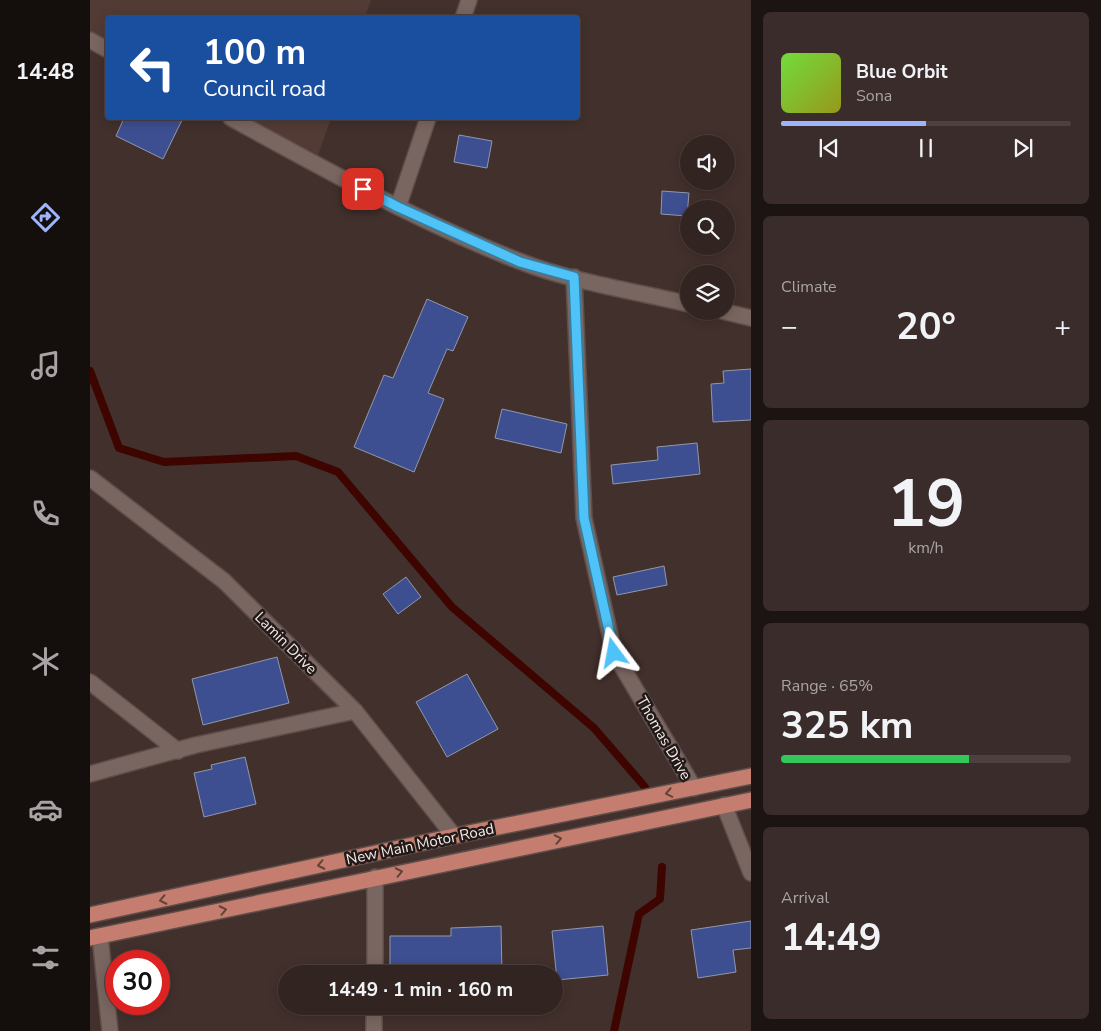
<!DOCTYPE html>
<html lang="en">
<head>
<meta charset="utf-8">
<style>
  :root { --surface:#322421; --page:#3a2c2a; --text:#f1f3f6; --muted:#a8a4a5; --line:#4d413f; --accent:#9eb4fd }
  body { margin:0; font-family:"Nunito Sans",sans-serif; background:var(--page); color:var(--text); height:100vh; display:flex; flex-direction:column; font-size:19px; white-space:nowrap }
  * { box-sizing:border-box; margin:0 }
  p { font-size:16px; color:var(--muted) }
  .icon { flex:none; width:28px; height:28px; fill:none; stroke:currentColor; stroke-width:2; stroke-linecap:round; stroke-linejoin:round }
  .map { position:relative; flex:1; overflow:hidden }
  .panel { display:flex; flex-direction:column; gap:12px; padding:12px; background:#1c1412; width:350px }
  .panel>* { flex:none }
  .guide { position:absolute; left:15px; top:15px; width:475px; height:105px; border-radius:5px; box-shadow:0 2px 12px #0003,0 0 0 1px var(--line); background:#1a4fa0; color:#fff; overflow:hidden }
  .controls { position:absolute; left:590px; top:135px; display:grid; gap:10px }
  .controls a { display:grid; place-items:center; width:55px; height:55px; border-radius:50%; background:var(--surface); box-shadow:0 2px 12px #0003,0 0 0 1px var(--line); font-size:25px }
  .speed { position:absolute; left:15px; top:950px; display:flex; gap:10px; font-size:25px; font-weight:700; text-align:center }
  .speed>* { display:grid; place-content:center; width:65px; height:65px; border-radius:50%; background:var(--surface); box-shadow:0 2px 12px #0003,0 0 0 1px var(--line); line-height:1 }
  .speed .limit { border:8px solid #d22; background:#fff; color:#111 }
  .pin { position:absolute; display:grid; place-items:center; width:42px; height:42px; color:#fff; margin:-21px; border-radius:10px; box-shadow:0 2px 8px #0006 }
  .me { position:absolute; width:55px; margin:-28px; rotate:347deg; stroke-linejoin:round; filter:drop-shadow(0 0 4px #0008) }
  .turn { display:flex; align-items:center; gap:18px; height:105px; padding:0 15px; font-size:22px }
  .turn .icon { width:65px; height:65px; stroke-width:2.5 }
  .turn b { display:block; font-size:35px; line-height:42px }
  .big { font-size:38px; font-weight:700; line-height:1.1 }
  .panel .tile { flex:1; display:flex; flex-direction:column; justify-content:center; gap:8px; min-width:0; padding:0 18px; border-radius:8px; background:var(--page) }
  .panel .dial { align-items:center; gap:0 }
  .dial b { font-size:65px; line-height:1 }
  .song { display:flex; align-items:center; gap:15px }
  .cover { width:60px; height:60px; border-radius:8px; background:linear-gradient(135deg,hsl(100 70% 55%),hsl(60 70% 35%)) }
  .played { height:5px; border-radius:2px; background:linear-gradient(90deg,var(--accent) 50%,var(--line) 50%) }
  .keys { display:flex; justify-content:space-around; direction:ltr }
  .heat { display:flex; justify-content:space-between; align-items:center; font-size:28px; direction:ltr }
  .charge { height:8px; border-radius:4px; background:linear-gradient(90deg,#34c759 65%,var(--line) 0) }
  .trip { position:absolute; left:188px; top:965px; width:285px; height:50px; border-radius:25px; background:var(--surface); box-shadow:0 2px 12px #0003,0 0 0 1px var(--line); font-weight:700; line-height:50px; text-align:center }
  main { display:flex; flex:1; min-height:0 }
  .menu { display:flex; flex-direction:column; width:90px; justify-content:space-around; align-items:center; background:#140e0d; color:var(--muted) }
  .menu .icon { width:35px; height:35px }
  .menu .active { color:var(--accent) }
  .menu b { font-size:22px; color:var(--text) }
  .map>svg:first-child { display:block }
  .built { fill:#533b35 }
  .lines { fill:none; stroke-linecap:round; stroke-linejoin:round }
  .stream { stroke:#3e0500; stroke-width:8 }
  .building { fill:#3e4f91; stroke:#9298aa }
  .minor-casing { stroke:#5d4e4b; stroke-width:18 }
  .trunk-casing { stroke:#5d4e4b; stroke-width:18 }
  .minor { stroke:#7a6661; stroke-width:15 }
  .trunk { stroke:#c47d6e; stroke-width:15 }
  .oneway { stroke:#63423a }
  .route-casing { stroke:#337fa1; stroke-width:12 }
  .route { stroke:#4fc3f7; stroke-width:9 }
  .labels { text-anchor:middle; stroke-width:5; stroke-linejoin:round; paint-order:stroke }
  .street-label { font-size:15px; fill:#f5e9e6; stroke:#221a18 }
</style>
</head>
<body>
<main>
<nav class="menu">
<b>14:48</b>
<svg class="icon active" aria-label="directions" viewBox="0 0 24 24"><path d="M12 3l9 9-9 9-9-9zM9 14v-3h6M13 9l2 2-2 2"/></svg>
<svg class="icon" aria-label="music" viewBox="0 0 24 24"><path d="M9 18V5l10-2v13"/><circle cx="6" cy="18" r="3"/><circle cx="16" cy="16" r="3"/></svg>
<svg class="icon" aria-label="phone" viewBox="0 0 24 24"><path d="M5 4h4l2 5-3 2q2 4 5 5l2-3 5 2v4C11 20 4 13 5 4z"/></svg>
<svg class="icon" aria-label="climate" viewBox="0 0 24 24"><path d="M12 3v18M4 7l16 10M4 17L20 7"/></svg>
<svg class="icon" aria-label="car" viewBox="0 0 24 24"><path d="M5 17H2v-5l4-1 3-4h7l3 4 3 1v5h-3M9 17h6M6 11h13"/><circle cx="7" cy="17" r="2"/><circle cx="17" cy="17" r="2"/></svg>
<svg class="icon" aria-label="filters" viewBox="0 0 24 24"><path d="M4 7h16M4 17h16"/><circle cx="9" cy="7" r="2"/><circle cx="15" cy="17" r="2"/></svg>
</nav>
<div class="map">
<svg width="661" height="1031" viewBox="0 0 661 1031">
  <rect width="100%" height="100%" fill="#42302c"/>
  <g class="built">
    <path d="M0 0H281L275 17 18 18 17 40 0 31Z"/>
    <path d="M157 118H241L228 155Z"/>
  </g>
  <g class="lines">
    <g class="stream">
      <path d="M0 371 29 448 74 462 206 456 248 472 362 607 504 728 555 787"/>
      <path d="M524 1031 549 914 570 899 572 867"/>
    </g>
  </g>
  <g class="building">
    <path d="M34 118H93L73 159 26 136Z"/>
    <path d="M369 135 402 141 397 168 364 162Z"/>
    <path d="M572 191 599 193 597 216 571 214Z"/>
    <path d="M337 299 378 317 363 351 357 349 338 393 354 399 324 472 264 447 294 375 303 378Z"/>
    <path d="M661 369V420L623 422 621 384 634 383 633 371Z"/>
    <path d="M412 409 477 424 471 453 405 438Z"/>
    <path d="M607 443 610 474 523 484 521 465 568 460 567 447Z"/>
    <path d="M574 566 577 585 527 595 523 577Z"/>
    <path d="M316 577 331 597 308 614 293 594Z"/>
    <path d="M187 657 199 703 113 725 102 679Z"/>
    <path d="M377 674 408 729 357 757 326 702Z"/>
    <path d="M155 757 166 804 114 817 104 773 122 769 121 765Z"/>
    <path d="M661 921V948L643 950 646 972 608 978 601 930Z"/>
    <path d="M411 926 412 974H300V936H361V928Z"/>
    <path d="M513 926 518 975 467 980 462 931Z"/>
  </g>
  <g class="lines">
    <defs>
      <g id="minor">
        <path d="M373 18 379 0"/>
        <path d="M0 40 18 50"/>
        <path d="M141 118C234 169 329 222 429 261 483 282 543 291 599 304"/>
        <path d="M308 207 338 118"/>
        <path d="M484 277 494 518 524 653 604 788"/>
        <path d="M632 311 661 318"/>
        <path d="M0 478 134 581 265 711 364 836"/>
        <path d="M0 682 88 751"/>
        <path d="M0 774 106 745 265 711"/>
        <path d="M634 805 661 873"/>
        <path d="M10 936 20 1031"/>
        <path d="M285 974V877"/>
        <path d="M284 1031V1006"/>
      </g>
      <g id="trunk">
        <path d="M0 915 364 836 661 776"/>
        <path d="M0 938 661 800"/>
      </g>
    </defs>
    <use href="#minor" class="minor-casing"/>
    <use href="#trunk" class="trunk-casing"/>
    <use href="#minor" class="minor"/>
    <use href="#trunk" class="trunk"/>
  </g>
  <defs><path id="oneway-chevron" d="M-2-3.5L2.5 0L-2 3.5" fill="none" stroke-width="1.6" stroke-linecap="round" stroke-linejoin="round" transform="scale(1.25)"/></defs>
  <g class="oneway">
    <use href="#oneway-chevron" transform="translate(579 793) rotate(169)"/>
    <use href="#oneway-chevron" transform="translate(468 839) rotate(-12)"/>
    <use href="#oneway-chevron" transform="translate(231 865) rotate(168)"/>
    <use href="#oneway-chevron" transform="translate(309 872) rotate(-12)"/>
    <use href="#oneway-chevron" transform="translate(73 900) rotate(168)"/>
    <use href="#oneway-chevron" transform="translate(133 910) rotate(-12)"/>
  </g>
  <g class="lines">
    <defs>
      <path id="route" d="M273 189 308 207 430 262 484 277 494 518 524 653"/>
    </defs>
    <use href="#route" class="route-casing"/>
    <use href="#route" class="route"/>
  </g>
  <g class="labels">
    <g class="street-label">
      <text transform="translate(196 643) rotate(45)" y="5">Lamin Drive</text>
      <text transform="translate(574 738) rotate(60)" y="5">Thomas Drive</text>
      <text transform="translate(330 844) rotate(-12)" y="5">New Main Motor Road</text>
    </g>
  </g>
</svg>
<div class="controls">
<a><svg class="icon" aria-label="sound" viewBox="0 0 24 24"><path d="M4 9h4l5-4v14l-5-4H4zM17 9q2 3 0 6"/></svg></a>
<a><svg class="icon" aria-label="search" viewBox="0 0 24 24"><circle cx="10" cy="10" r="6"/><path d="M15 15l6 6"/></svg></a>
<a><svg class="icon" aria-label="layers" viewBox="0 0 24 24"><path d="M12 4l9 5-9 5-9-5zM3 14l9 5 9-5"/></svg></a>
</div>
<div class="speed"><div class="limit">30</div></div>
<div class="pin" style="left:273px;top:189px;background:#d93025"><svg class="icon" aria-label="arrive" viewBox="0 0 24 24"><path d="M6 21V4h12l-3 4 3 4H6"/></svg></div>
<svg class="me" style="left:524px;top:653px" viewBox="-20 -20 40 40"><path d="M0-17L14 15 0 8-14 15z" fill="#4fc3f7" stroke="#fff" stroke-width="4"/></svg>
<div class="trip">14:49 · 1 min · 160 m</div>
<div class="guide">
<div class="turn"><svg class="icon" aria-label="left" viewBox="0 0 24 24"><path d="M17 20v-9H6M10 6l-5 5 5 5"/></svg><div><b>100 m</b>Council road</div></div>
</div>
</div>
<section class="panel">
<div class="tile">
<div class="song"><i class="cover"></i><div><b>Blue Orbit</b><p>Sona</p></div></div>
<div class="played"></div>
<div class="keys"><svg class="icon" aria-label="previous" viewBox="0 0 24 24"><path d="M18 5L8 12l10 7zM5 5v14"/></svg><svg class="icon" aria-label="pause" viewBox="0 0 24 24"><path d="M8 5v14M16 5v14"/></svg><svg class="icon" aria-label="next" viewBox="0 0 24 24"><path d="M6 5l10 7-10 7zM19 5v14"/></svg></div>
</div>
<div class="tile"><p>Climate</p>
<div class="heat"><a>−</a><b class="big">20°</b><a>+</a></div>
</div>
<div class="tile dial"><b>19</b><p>km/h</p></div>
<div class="tile"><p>Range · 65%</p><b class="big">325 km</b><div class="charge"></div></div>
<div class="tile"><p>Arrival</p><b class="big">14:49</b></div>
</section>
</main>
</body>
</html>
